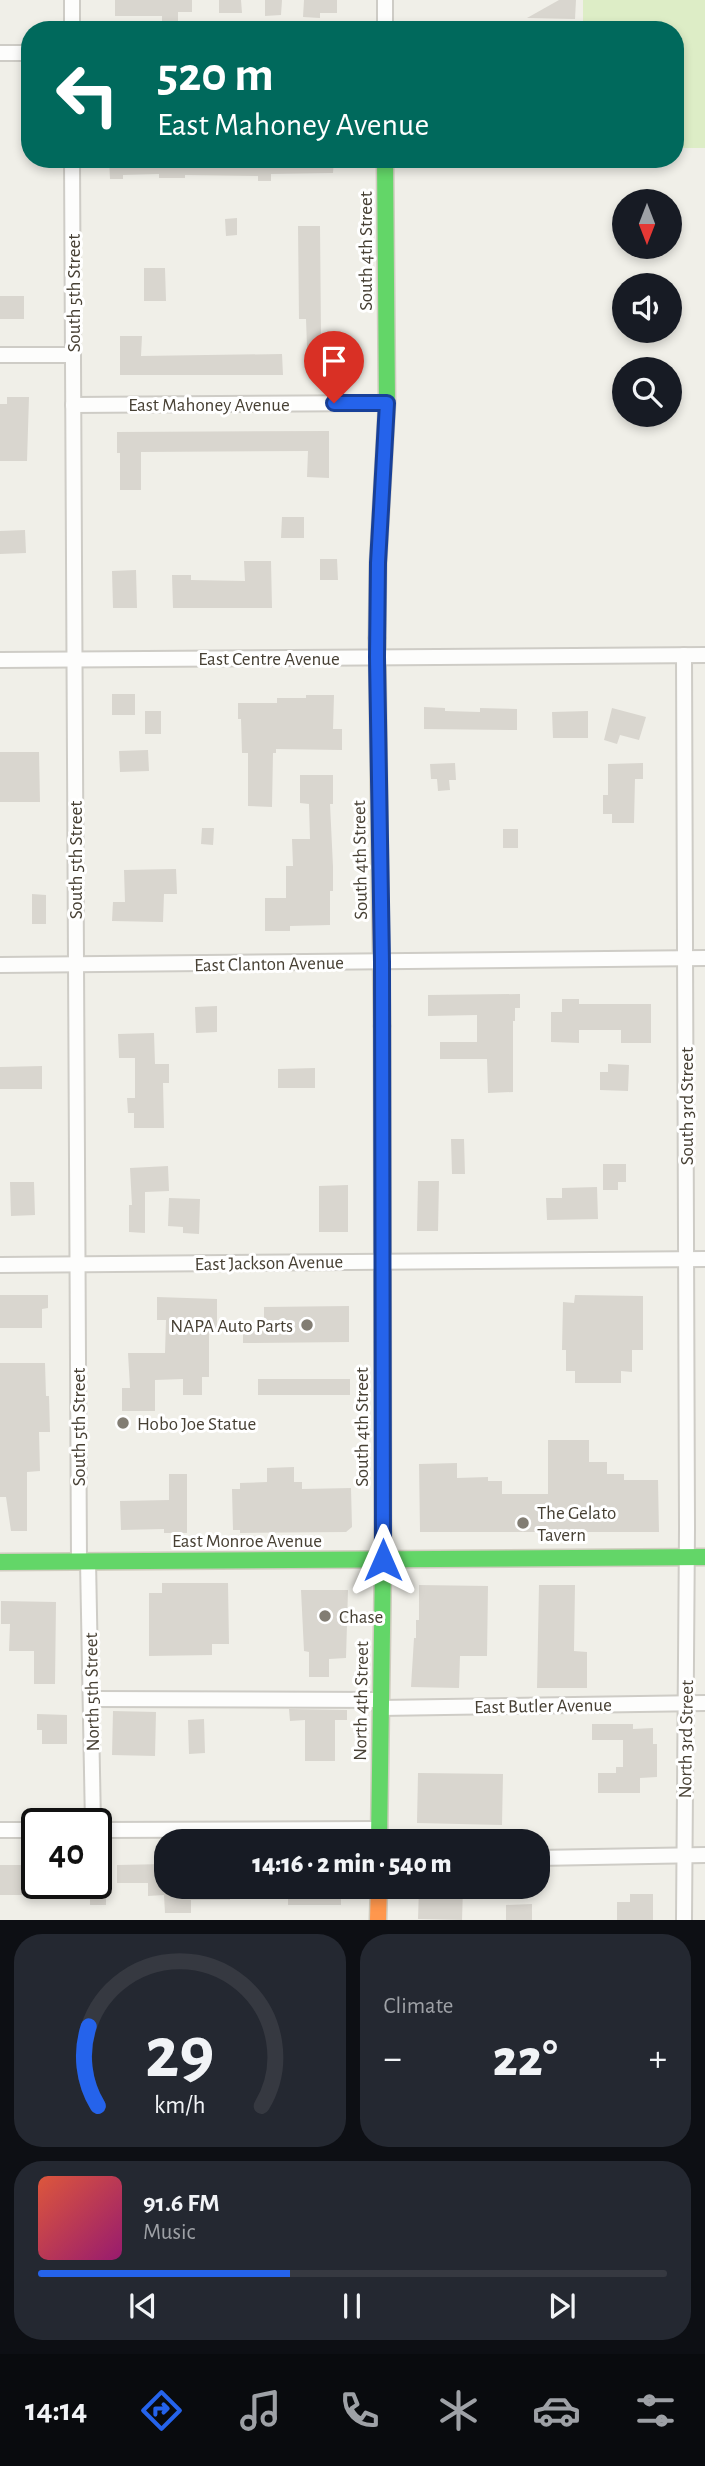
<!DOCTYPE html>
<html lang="en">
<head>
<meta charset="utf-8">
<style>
  :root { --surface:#171b24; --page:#242831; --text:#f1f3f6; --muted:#9ea1a6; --line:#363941; --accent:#2563eb }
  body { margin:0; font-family:"Alegreya Sans",sans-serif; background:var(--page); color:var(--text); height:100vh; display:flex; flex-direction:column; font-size:26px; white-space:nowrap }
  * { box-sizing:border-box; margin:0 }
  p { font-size:23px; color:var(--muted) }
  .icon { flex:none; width:38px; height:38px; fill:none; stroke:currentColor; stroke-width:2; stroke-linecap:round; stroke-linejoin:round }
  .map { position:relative; height:1920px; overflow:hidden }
  .sheet { display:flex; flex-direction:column; gap:14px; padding:14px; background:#0d0f14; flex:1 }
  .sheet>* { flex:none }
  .banner { position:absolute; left:21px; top:21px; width:663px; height:147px; border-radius:28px; box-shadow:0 4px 10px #0003; background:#00695c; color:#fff; overflow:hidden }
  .needle { width:46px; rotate:180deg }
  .buttons { position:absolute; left:612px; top:189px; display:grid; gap:14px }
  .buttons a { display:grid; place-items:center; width:70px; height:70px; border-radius:50%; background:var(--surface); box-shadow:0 4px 10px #0003; font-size:35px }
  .speed { position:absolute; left:21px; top:1808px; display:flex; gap:14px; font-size:35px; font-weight:700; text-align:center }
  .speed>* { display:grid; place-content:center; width:91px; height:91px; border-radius:50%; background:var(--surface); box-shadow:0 4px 10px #0003; line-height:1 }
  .speed .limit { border:4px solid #111; border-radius:10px; background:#fff; color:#111 }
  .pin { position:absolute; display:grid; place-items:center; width:60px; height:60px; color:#fff; margin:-72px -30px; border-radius:50% 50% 50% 0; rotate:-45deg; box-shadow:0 0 7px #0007 }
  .pin .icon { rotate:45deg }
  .me { position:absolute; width:77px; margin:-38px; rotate:0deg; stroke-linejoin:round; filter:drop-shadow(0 0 5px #0008) }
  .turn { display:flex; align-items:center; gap:24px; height:147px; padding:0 21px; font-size:32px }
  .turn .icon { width:91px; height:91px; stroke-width:2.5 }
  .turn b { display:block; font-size:49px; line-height:60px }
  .big { font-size:52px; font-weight:800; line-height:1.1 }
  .sheet .tile { flex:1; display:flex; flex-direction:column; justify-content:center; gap:10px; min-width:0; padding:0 24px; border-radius:28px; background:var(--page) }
  .sheet .dial { align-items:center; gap:0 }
  .dial svg { height:182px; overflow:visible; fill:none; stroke:var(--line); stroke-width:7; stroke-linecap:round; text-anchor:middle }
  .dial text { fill:var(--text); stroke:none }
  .song { display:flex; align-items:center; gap:21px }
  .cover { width:84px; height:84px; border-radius:10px; background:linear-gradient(135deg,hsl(10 70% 55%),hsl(320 70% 35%)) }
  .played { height:7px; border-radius:4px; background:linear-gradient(90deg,var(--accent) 40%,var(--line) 40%) }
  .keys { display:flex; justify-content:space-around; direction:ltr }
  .heat { display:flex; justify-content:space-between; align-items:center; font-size:38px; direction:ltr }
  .sheet .tiles { flex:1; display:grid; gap:14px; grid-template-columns:1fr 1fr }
  .tile:last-child { grid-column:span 2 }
  .trip { position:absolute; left:154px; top:1829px; width:396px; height:70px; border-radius:28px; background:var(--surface); box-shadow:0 4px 10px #0003; font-weight:800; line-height:70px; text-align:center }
  .menu { display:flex; height:112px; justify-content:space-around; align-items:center; background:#090b0e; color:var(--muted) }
  .menu .icon { width:49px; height:49px }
  .menu .on { color:var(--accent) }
  .menu b { font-size:32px; color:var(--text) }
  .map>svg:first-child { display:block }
  .green { fill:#ddedc6 }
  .building { fill:#d9d6cf }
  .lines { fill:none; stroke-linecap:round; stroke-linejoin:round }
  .street-casing { stroke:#ceccc6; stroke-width:18 }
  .fast-casing { stroke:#d0ccbf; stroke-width:19 }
  .slow-casing { stroke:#d0ccbf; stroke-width:19 }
  .street { stroke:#fdfdfc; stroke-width:14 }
  .fast { stroke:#63d668; stroke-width:16 }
  .slow { stroke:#ff974d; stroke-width:16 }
  .route-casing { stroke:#184099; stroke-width:18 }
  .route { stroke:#2563eb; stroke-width:12 }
  .poi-dot { fill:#827d73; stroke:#fff; stroke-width:2.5 }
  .labels { text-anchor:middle; stroke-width:6; stroke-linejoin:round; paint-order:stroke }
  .street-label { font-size:19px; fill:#474034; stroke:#fff }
  .poi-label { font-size:19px; fill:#474034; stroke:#fff; text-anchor:start }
</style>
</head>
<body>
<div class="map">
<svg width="705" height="1920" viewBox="0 0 705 1920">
  <rect width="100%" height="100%" fill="#f0efe8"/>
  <g class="green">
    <path d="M583 0H705V148H676V30H583Z"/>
    <path d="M399 159H585L399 162Z"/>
  </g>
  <g class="building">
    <path d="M115 0H192V12H178V26L162 27V16H115Z"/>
    <path d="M219 0H241L242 13H219Z"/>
    <path d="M265 0H282L281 15 265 16Z"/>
    <path d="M304 0H337V13H320V18L303 17Z"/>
    <path d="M559 0H576L575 19 527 18Z"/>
    <path d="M109 159H334L333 173 271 174V181H258V176L185 175V178H159V174L123 175V179H110Z"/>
    <path d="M237 218V235L226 236 225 219Z"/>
    <path d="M298 226H320L321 334H328L329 373 308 374 306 319H299Z"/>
    <path d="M144 268H165L166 301H144Z"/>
    <rect x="0" y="296" width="24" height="23"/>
    <path d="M120 336H142L141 356 282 354 283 375H120Z"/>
    <path d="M7 397H29L27 461H0V404H7Z"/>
    <path d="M329 431V478L307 477 308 451 141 452V490H120V453H117V432Z"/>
    <path d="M282 517H304V538H281Z"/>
    <path d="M25 530 26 553 0 554V531Z"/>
    <path d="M320 559H337L338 580H320Z"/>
    <path d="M244 561H271L272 608H173L172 575H191V580L245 581Z"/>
    <path d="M136 570 137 608H113L112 571Z"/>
    <rect x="112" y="694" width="23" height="21"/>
    <path d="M306 695H334L333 729H342V750L276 749V753H273L272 807 248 806V753H242L241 719H238V703H277V698H306Z"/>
    <path d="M424 707 445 708V711L480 712V708L517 709V730L424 729Z"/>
    <path d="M612 708 646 717 639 740 620 735 617 744 604 740Z"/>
    <rect x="145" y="711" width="16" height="23"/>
    <path d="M588 711V738H553L552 712Z"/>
    <path d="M148 750 149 771 120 772 119 751Z"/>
    <path d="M0 752H39L40 802H0Z"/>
    <path d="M455 763 456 780H449L450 790 438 791 437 779H431L430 764Z"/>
    <path d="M643 763V779H635L634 823H612V814H603V795H608V764Z"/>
    <path d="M300 775H333V804H330L333 867V891H330V925L290 926V931H265V898H286V866H293L292 839H310L309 804 300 803Z"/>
    <path d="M202 828H214L213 845 201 844Z"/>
    <rect x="503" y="829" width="15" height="19"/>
    <path d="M176 869 177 894H164L163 922 112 921 113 902H125L124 870Z"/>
    <path d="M32 894 46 895V924H32Z"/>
    <path d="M520 994V1008H515V1021H513V1092L488 1093 487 1059H440V1042H477V1015L428 1016V995Z"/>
    <path d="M562 999H579V1004H651V1043H621V1030H579V1043L551 1042V1012H562Z"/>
    <path d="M217 1006V1032L196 1033 195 1007Z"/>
    <path d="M154 1033 155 1064H169V1083H163L164 1128H134V1113H128L127 1098H135V1058H119L118 1034Z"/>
    <path d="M608 1064 629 1065 628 1091 600 1090V1072H608Z"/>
    <path d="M42 1066V1089H0V1067Z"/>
    <path d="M315 1068V1088H278V1069Z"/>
    <path d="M451 1139H464L465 1174H452Z"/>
    <path d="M603 1164H626V1182H618V1190H603Z"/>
    <path d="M168 1166 169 1191 145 1192V1233L129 1232V1205H132L130 1168Z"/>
    <path d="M418 1181H439L438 1231H417Z"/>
    <path d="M10 1182H34L35 1215 11 1216Z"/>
    <path d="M348 1185V1232H319V1186Z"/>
    <path d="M597 1187 598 1219 547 1220 546 1198H562V1188Z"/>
    <path d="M169 1198 200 1199 199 1234 183 1233V1227L168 1226Z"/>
    <path d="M0 1295H48V1308L42 1309V1328H0Z"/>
    <path d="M575 1295 643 1296V1350H632V1372L621 1371V1383H575V1371H566V1350H562L563 1302 574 1303Z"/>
    <path d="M157 1297 217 1299V1330H209V1377H202V1395H183V1379L155 1380V1411H122V1388H130L128 1353H165L166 1320H157Z"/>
    <path d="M349 1306V1342L243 1343V1331H264V1307Z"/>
    <path d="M0 1363H45L46 1396H49L50 1432H39L40 1471 27 1472V1531H11L6 1497H0Z"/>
    <rect x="258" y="1379" width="92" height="16"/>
    <path d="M548 1440H589V1462H607V1474H624V1480H658L659 1532H420L419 1464 457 1463V1478L488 1477V1481H502V1494H548Z"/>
    <path d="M294 1467V1482H302V1489L351 1488 352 1527 346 1532 240 1533V1530H233L232 1489H240V1483L267 1482V1468Z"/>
    <path d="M169 1474H187V1533H164V1529L121 1530 120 1501 169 1500Z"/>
    <path d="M162 1583H228L229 1644H212V1655L149 1656V1593H162Z"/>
    <path d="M419 1585 488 1586 487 1656H460L459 1688 411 1687 414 1638H416V1620H419Z"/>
    <path d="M539 1585H575L574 1651 587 1652V1688H537Z"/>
    <path d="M301 1590H348L346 1658 329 1659V1677H309V1652L304 1651Z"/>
    <path d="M1 1601 56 1602 55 1684H34V1651H9L10 1624H1Z"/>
    <path d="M289 1709 347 1710V1720H335V1761H305V1720L290 1721Z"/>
    <path d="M113 1711 156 1712 155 1756 112 1755Z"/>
    <path d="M37 1714 67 1715V1744H42V1730H37Z"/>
    <path d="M204 1719 205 1753 189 1754 188 1720Z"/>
    <path d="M592 1724H633V1729L653 1728V1744H657V1777L640 1778V1793H598V1773H616V1767H623V1740H592Z"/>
    <path d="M418 1773 503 1774 502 1825 417 1823Z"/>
    <path d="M166 1864V1886H230V1900H191V1913H165L164 1895 148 1896V1883H117V1865Z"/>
    <path d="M0 1865H37V1883H61V1895H0Z"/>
    <rect x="288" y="1886" width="53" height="19"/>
    <rect x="90" y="1887" width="16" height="18"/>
    <path d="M419 1888 463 1889 462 1920 418 1919Z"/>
    <path d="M630 1894H653V1920H617V1902H630Z"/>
    <path d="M532 1904V1920H506V1905Z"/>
  </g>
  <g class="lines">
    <defs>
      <g id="street">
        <path d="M72 0V30"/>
        <path d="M385 0V30"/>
        <path d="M0 53H30"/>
        <path d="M72 159 79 1561"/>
        <path d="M0 355H73"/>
        <path d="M73 405 387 403"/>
        <path d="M684 655 687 1529 684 1920"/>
        <path d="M0 660 705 655"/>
        <path d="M0 965 705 958"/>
        <path d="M0 1265 705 1259"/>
        <path d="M88 1561 93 1824"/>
        <path d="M92 1699 380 1700"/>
        <path d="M380 1708 705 1703"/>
        <path d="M0 1830H37"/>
        <path d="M96 1830 379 1829"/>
        <path d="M537 1858 705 1855"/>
      </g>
      <g id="fast">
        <path d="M377 638 378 563 387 403 385 159"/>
        <path d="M0 1562 705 1557"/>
        <path d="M379 1841 383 1561 382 1026"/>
      </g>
      <g id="slow">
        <path d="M377 638 382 1026"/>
        <path d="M378 1920 379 1886"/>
      </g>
    </defs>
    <use href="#street" class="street-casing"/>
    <use href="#fast" class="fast-casing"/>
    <use href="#slow" class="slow-casing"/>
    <use href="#street" class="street"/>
    <use href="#fast" class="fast"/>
    <use href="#slow" class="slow"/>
  </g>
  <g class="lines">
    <defs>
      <path id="route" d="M334 403H387L378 563 377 657 382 962 383 1560"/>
    </defs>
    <use href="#route" class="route-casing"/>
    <use href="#route" class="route"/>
  </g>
  <g class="poi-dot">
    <circle cx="307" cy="1325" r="7"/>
    <circle cx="123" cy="1423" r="7"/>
    <circle cx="523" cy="1523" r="7"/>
    <circle cx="325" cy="1616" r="7"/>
  </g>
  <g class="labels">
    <g class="street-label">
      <text transform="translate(365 251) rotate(-90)" y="7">South 4th Street</text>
      <text transform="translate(73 293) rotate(-90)" y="7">South 5th Street</text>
      <text x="209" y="411">East Mahoney Avenue</text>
      <text x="269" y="665">East Centre Avenue</text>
      <text transform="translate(75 860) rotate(-90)" y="7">South 5th Street</text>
      <text transform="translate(359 860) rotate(-91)" y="7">South 4th Street</text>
      <text transform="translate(269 963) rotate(-1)" y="7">East Clanton Avenue</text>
      <text transform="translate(686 1106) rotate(-90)" y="7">South 3rd Street</text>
      <text transform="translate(269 1262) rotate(-1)" y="7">East Jackson Avenue</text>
      <text transform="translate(78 1427) rotate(-90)" y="7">South 5th Street</text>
      <text transform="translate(361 1427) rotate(-90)" y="7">South 4th Street</text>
      <text x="247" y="1547">East Monroe Avenue</text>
      <text transform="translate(91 1692) rotate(-91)" y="7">North 5th Street</text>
      <text transform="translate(360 1701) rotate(-89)" y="7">North 4th Street</text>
      <text transform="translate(543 1705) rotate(-1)" y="7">East Butler Avenue</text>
      <text transform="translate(685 1739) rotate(-89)" y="7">North 3rd Street</text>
    </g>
    <g class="poi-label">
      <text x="293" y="1332" text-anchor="end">NAPA Auto Parts</text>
      <text x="137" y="1430">Hobo Joe Statue</text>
      <text x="537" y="1519">The Gelato<tspan x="537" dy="22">Tavern</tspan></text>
      <text x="339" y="1623">Chase</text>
    </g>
  </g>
</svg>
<div class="buttons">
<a><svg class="needle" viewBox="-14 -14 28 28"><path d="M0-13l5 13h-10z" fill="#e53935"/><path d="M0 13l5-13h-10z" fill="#9ea1a6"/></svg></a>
<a><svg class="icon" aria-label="sound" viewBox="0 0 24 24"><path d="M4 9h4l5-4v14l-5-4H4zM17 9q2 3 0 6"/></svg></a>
<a><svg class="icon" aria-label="search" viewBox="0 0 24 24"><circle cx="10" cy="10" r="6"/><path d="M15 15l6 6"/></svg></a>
</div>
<div class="speed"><div class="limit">40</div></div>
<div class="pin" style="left:334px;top:403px;background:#d93025"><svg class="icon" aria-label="arrive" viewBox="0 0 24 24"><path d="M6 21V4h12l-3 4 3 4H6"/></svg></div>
<svg class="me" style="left:383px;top:1560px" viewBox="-20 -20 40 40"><path d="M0-17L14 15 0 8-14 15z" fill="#2563eb" stroke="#fff" stroke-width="4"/></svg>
<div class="trip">14:16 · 2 min · 540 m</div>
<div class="banner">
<div class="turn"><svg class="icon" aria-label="left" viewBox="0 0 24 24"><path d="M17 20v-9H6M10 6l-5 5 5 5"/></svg><div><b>520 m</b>East Mahoney Avenue</div></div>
</div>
</div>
<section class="sheet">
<div class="tiles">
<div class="tile dial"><svg viewBox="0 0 100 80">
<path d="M14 69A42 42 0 1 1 86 69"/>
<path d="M14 69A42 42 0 0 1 10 34" stroke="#2563eb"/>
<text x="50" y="56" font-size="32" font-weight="700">29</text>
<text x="50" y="72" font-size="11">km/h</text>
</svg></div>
<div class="tile"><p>Climate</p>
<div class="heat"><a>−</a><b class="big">22°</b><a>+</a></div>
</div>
<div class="tile">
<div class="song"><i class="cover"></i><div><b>91.6 FM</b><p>Music</p></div></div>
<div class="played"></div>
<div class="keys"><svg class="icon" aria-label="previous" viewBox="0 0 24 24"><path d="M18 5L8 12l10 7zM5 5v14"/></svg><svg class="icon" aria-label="pause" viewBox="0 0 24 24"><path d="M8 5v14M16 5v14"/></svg><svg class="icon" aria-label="next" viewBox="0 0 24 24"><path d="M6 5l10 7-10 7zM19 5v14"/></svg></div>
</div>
</div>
</section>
<nav class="menu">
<b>14:14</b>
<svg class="icon on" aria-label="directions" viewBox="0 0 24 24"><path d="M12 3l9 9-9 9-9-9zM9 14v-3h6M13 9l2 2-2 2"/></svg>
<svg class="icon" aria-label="music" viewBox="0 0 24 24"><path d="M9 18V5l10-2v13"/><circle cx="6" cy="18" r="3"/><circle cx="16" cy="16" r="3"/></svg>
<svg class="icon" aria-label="phone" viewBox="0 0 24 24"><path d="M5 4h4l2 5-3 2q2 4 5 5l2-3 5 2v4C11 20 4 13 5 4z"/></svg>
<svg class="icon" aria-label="climate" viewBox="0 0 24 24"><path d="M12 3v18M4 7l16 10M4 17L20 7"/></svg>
<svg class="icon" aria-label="car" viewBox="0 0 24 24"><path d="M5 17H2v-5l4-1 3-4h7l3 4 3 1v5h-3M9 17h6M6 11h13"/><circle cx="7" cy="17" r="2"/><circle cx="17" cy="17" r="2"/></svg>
<svg class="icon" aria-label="filters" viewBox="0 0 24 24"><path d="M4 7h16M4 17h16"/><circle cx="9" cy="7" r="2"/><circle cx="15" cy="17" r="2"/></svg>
</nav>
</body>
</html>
